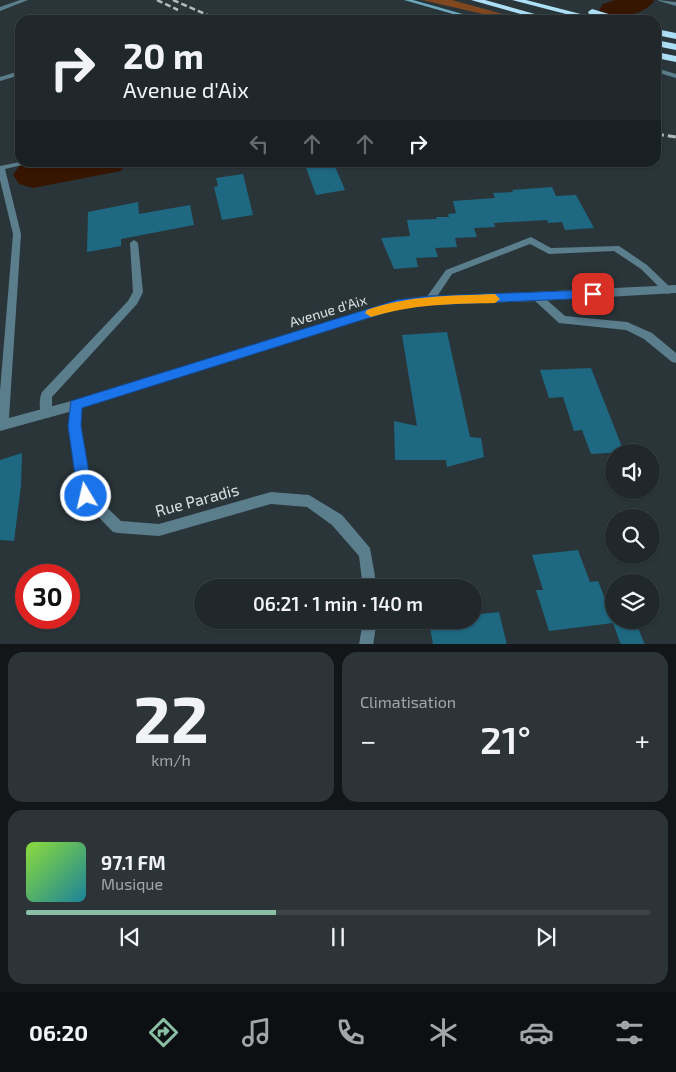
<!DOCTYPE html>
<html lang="fr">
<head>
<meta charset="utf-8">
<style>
  :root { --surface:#20282c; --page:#2d3438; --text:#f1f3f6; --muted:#a2a6a9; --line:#3d4448; --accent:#8abfa5 }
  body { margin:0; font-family:"Exo 2",sans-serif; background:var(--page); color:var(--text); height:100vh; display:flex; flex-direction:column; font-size:19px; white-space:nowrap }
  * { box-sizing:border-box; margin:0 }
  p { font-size:16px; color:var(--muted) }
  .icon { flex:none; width:28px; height:28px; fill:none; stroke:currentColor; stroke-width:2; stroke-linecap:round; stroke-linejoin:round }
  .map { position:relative; height:644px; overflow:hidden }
  .sheet { display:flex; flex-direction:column; gap:8px; padding:8px; background:#121618; flex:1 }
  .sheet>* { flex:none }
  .hud { position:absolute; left:15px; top:15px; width:646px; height:152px; border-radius:15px; box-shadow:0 1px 4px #0004,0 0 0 1px var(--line); background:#20282c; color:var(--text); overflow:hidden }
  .controls { position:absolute; left:605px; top:444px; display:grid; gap:10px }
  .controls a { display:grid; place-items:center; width:55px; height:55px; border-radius:50%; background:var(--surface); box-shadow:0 1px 4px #0004,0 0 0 1px var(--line); font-size:25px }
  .speed { position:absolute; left:15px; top:564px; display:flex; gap:10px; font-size:25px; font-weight:700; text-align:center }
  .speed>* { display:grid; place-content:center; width:65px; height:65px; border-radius:50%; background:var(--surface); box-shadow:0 1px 4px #0004,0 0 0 1px var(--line); line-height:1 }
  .speed .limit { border:8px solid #d22; background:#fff; color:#111 }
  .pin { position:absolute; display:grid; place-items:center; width:42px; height:42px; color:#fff; margin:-21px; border-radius:10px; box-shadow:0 2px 8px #0006 }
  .me { position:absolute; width:55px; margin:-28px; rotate:351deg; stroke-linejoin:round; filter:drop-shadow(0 0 4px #0008) }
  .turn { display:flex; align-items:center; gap:18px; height:105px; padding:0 25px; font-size:22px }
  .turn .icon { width:65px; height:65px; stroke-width:2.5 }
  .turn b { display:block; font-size:35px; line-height:42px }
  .lanes { display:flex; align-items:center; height:48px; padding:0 25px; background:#0003; justify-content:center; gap:25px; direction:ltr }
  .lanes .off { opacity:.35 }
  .big { font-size:38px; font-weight:600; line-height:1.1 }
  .sheet .widget { flex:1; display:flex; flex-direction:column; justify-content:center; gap:8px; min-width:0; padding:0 18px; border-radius:15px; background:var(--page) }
  .sheet .dial { align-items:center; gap:0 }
  .dial b { font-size:65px; line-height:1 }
  .song { display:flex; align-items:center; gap:15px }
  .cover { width:60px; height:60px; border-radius:8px; background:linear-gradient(135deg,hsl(90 70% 55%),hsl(190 70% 35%)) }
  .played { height:5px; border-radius:2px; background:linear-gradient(90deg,var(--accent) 40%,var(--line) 40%) }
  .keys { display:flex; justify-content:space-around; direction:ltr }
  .heat { display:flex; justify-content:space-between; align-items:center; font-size:28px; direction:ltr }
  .sheet .tiles { flex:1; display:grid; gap:8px; grid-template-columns:1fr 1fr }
  .widget:last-child { grid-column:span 2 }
  .trip { position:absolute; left:194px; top:579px; width:288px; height:50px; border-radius:25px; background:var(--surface); box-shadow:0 1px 4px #0004,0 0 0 1px var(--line); font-weight:600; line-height:50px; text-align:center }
  .dock { display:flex; height:80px; justify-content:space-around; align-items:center; background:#0d1012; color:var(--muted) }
  .dock .icon { width:35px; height:35px }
  .dock .current { color:var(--accent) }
  .dock b { font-size:22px; color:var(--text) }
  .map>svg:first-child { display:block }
  .green { fill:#81471e }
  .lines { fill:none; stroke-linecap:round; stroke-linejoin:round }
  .river { fill:#361601; fill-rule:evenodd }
  .building { fill:#1e6882 }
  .lane { fill:#5b7e8d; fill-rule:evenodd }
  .street { fill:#5b7e8d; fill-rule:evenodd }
  .secondary { fill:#6ea8c0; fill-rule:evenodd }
  .highway { fill:#ade0f6; fill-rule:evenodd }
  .rail-far1 { stroke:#b3babe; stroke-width:2.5; stroke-dasharray:6 3; stroke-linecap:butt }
  .rail { stroke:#b3babe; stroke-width:3; stroke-dasharray:8 4; stroke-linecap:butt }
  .route { fill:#1a73e8; stroke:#114b97 }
  .slow { fill:#f59e0b }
  .labels { text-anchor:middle; stroke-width:5; stroke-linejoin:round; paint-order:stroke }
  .street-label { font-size:14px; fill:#d9e0e3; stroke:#2a353a }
  .near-street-label { font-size:16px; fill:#d9e0e3; stroke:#2a353a }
</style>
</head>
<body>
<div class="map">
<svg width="676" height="645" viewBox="0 0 676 645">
  <rect width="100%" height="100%" fill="#2a353a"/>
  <path class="green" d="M422 0H452L525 20H509Z"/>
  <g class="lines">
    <g class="river">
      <path d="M615 0H653L654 1C645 14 618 20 603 16L599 10 603 4Z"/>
      <path d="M31 162H127L121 171 33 188 19 184 13 175 19 166Z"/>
    </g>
  </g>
  <g class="building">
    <path d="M304 162H333L345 190 316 195Z"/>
    <path d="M243 174 253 215 222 220 214 187 218 186 216 178Z"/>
    <path d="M552 187 556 196 576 195 594 228 565 230 562 222 548 223 547 220 494 223 495 227 474 228 477 237 455 238 457 247 435 248 438 257 416 258 418 267 394 269 381 238 410 236 407 220 437 219 436 217H449L448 214 456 213 453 201 495 198 493 193 513 192 512 190Z"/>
    <path d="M138 202 139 214 190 205 194 225 121 239V246L87 252 88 212Z"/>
    <path d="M447 332 470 437 481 438 484 457 447 467 446 460H395L394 421 417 426 402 335Z"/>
    <path d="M591 368 624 452 591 454 582 430 574 431 563 397 549 398 540 370Z"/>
    <path d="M22 453 21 486 14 541 0 540V460Z"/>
    <path d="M578 550 590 582 598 581 613 620H635L645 645H621L613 623 549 631 536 590H543L532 555Z"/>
    <path d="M499 612 507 645H433L429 620H472V615Z"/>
  </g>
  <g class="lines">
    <g class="lane">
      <path d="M656 68 676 74V78L656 72Z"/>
      <path d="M531 237 551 248 619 246 647 265 673 290 668 294 665 293 641 269 614 251 549 254 530 244 452 274 432 304H426L424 301 426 298 446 270Z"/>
      <path d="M134 240 138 243 143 292 137 304 52 397V413L50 417 46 418 42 417C39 410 39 398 42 392L128 301 133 292 130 243Z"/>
      <path d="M537 293 540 294 565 316 627 322 652 333 676 353V363L672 362 644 339 626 330 559 323 534 300 532 297Z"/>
    </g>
    <g class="street">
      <path d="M20 0H28L0 11V7Z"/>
      <path d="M658 0 676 2V6L659 1Z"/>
      <path d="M20 71V75L0 81V77Z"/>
      <path d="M20 162H35L5 169 21 234 9 418 75 400 397 301 429 297 676 285V293L537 301 429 305 397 309 81 408V426L92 493 121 521 159 524 271 492 309 495 342 515 370 548 377 588H363L359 556 332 525 307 507 271 504 159 536 118 533 113 532 82 500 80 496 69 426V412L0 431V391L13 234 0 180V166Z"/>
      <path d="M363 620H377L373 645H359Z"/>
    </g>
    <path class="secondary" d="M404 0H413L484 20H474Z"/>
    <g class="highway">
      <path d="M471 0H485L556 20H542Z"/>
      <path d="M512 0H526L604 20H589Z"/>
      <path d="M592 9 622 18 623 20H610L589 14 588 12Z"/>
      <path d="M656 29 676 33V39L656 35Z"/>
      <path d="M656 40 676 44V50L656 46Z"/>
      <path d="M656 52 676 56V62L656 58Z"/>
    </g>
    <g class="rail-far1">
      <path d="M157 0 178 10"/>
      <path d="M173 0 219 20"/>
    </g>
    <path class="rail" d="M656 134 676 137"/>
  </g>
  <path class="route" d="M593 290 598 294 593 298 429 305 397 309 82 408 81 426 93 496 90 501 86 503 81 501 78 496 68 426 71 401 397 300 429 296Z"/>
  <path class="slow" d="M495 294 500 299 495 303C450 304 414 304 371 317L365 313 367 310C411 295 449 296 495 294Z"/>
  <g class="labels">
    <g class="street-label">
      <text transform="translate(328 311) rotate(-17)" y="5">Avenue d'Aix</text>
    </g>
    <g class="near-street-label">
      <text transform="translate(197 500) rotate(-15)" y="6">Rue Paradis</text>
    </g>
  </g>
</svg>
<div class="controls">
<a><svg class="icon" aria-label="sound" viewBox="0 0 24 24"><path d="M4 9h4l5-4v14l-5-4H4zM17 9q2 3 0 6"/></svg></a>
<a><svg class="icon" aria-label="search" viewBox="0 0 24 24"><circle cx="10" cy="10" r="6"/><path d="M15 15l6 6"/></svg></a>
<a><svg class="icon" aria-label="layers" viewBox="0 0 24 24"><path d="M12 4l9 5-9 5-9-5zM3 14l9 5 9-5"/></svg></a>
</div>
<div class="speed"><div class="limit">30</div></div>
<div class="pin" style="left:593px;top:294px;background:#d93025"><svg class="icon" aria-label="arrive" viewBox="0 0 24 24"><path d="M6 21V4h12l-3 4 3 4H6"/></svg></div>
<svg class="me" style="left:86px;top:496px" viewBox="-20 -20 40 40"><circle r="17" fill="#1a73e8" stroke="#fff" stroke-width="3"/><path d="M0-11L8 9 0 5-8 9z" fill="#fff"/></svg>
<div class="trip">06:21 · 1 min · 140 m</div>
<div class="hud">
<div class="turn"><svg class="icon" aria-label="right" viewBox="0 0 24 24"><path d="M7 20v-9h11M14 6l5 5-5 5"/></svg><div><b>20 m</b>Avenue d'Aix</div></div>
<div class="lanes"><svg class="icon off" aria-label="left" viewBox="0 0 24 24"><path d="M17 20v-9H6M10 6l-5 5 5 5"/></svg><svg class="icon off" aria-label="ahead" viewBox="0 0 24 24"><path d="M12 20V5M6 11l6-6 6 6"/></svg><svg class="icon off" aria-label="ahead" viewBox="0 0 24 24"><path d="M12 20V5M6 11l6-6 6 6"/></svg><svg class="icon" aria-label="right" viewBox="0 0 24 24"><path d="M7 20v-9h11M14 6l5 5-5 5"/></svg></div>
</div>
</div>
<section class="sheet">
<div class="tiles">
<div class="widget dial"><b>22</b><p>km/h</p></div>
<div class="widget"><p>Climatisation</p>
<div class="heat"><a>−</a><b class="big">21°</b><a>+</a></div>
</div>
<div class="widget">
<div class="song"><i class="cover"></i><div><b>97.1 FM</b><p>Musique</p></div></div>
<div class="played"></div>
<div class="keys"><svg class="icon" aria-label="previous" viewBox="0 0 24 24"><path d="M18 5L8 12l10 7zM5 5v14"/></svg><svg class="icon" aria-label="pause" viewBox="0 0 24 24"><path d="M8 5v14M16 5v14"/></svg><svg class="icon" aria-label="next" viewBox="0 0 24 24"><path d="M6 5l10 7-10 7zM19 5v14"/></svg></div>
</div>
</div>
</section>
<nav class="dock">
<b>06:20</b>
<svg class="icon current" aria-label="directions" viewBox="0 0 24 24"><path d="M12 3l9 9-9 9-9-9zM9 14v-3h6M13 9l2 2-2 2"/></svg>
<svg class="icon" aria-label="music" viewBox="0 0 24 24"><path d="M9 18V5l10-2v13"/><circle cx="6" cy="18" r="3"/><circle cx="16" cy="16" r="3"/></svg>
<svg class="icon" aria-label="phone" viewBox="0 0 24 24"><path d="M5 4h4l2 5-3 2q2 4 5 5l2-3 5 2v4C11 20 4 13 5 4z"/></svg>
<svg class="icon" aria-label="climate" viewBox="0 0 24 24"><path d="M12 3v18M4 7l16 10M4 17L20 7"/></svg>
<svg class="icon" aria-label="car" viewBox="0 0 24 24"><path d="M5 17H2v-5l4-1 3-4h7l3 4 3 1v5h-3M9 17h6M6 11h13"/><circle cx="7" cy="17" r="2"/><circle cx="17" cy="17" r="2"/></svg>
<svg class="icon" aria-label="filters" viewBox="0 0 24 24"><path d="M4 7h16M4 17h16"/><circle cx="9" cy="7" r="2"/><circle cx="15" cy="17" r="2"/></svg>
</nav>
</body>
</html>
